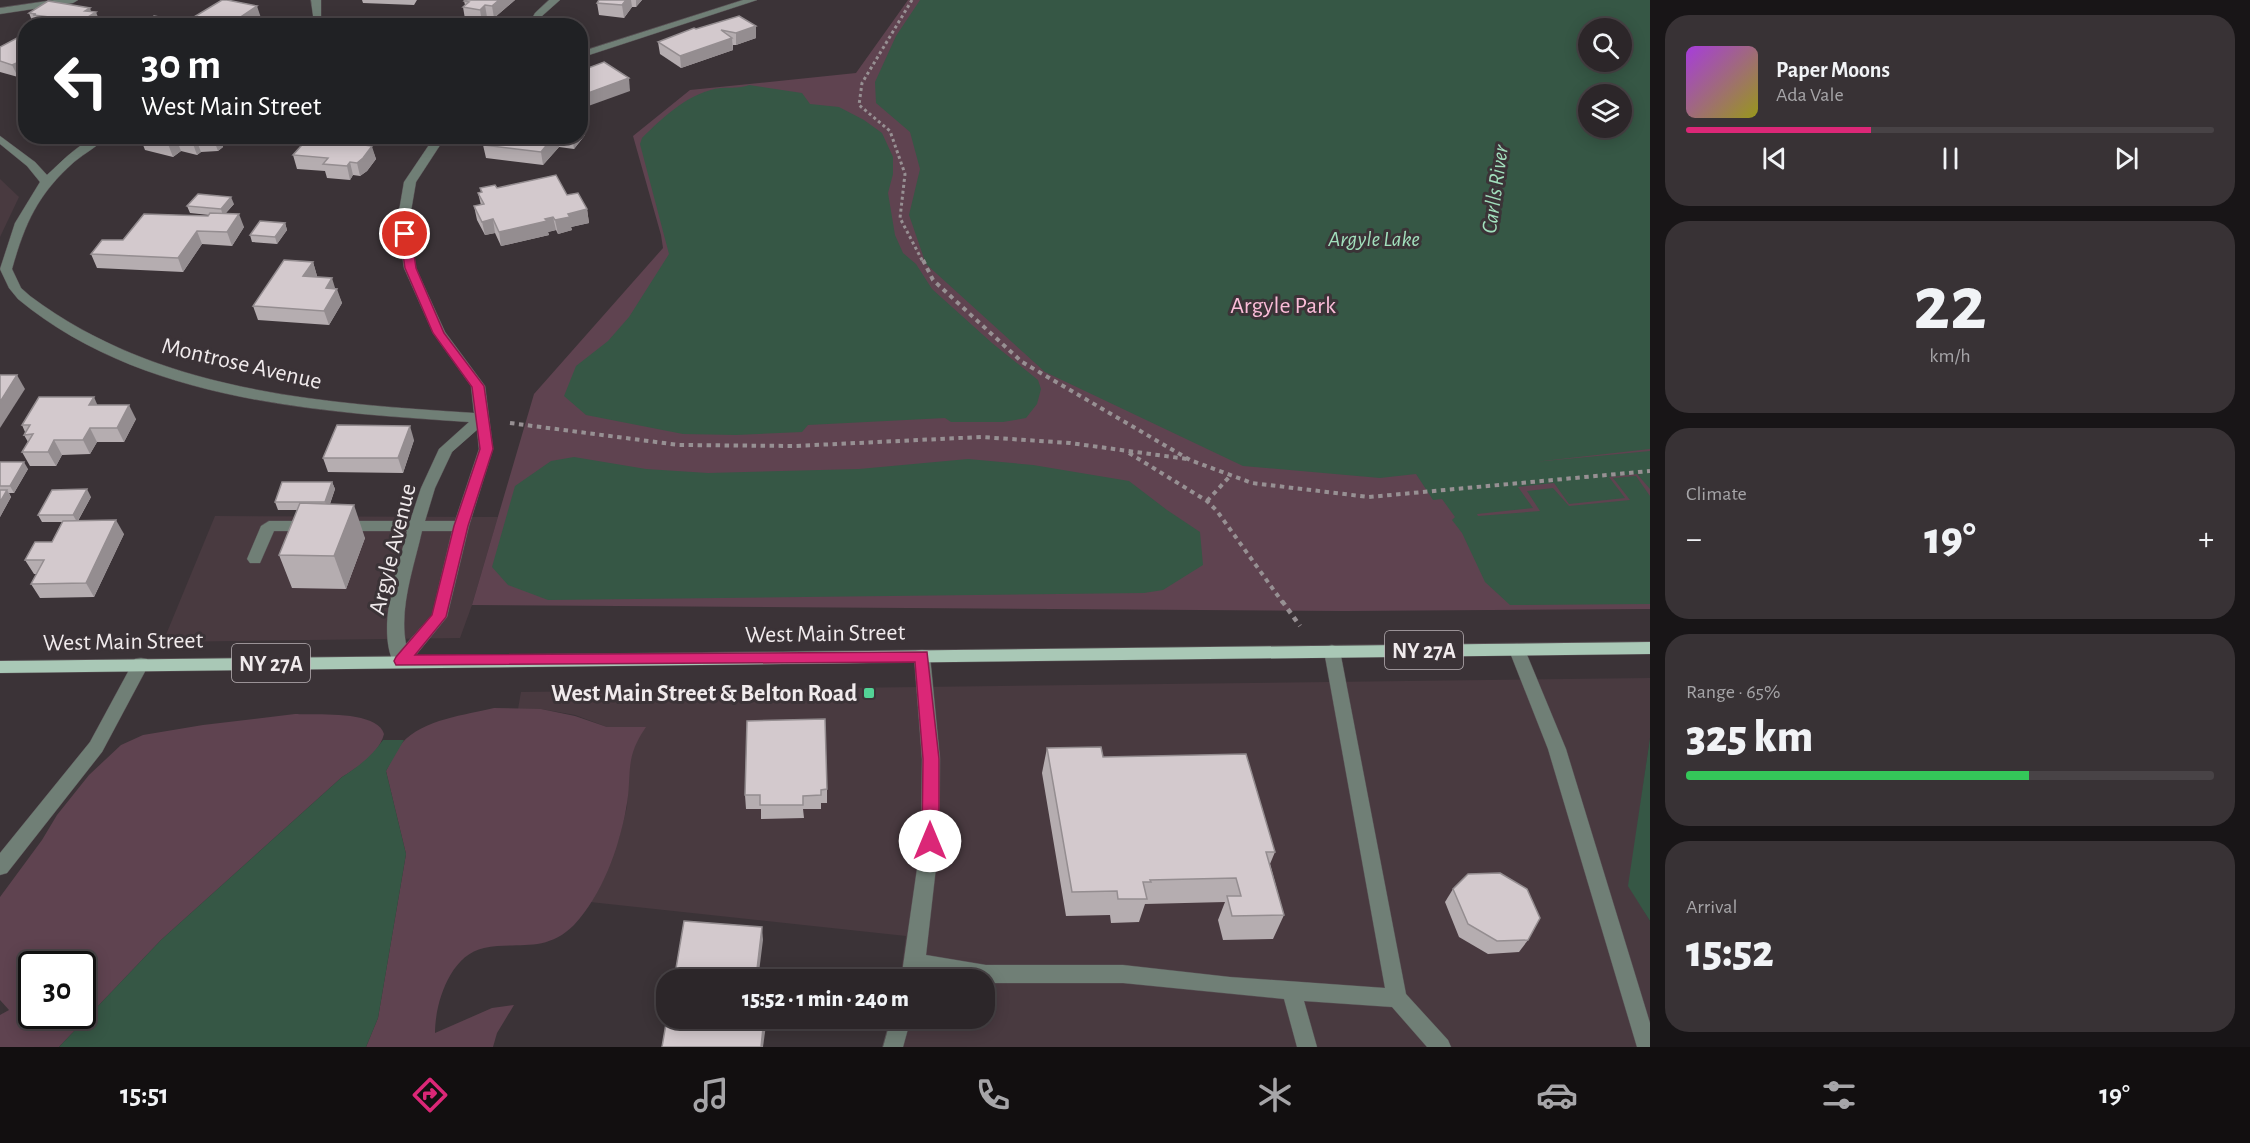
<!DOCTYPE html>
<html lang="en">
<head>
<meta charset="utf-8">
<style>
  :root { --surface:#2c2629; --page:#383235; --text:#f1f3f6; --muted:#a6a5a8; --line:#484346; --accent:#db2777 }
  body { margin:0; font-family:"Alegreya Sans",sans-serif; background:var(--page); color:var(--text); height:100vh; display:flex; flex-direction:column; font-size:22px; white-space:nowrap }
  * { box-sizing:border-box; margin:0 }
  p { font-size:20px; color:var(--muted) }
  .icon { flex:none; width:33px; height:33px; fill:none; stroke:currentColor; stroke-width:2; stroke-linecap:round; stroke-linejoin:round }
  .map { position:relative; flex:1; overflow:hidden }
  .sheet { display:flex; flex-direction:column; gap:15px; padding:15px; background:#181517; width:600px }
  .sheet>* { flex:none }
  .guide { position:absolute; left:18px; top:18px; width:570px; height:126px; border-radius:24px; box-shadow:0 3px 15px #0003,0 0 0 2px var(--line); background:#202124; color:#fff; overflow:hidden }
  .controls { position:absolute; left:1578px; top:18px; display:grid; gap:12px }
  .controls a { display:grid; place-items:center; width:54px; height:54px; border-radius:50%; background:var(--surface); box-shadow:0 3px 15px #0003,0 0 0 2px var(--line); font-size:30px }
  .speed { position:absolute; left:18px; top:951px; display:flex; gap:12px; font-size:30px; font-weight:700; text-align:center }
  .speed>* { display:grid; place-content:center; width:78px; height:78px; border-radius:50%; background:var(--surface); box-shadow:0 3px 15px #0003,0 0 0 2px var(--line); line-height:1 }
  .speed .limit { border:3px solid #111; border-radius:9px; background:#fff; color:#111 }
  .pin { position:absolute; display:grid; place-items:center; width:51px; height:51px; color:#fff; margin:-26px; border:3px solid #fff; border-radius:50%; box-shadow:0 2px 6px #0007 }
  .me { position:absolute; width:66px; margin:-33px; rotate:0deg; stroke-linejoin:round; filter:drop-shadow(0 0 4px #0008) }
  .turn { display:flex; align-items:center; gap:21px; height:126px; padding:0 24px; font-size:27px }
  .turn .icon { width:78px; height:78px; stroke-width:2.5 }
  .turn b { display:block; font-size:42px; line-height:51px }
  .big { font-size:45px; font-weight:800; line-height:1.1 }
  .sheet .card { flex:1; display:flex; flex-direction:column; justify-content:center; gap:9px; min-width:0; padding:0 21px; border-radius:24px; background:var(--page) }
  .sheet .dial { align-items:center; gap:0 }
  .dial b { font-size:78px; line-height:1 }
  .song { display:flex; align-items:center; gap:18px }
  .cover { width:72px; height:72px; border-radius:9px; background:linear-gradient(135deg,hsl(280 70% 55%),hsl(60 70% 35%)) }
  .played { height:6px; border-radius:3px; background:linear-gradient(90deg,var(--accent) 35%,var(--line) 35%) }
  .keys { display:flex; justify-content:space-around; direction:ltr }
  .heat { display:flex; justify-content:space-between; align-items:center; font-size:33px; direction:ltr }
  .charge { height:9px; border-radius:4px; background:linear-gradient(90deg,#34c759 65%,var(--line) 0) }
  .trip { position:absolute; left:656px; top:969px; width:339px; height:60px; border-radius:24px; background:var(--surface); box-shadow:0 3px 15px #0003,0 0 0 2px var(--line); font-weight:800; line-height:60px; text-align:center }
  .dock { display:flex; height:96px; justify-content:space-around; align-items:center; background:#120f10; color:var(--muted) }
  .dock .icon { width:42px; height:42px }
  .dock .active { color:var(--accent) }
  .dock b { font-size:27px; color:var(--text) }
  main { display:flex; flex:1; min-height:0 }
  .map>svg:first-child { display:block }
  .built { fill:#493a40 }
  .green { fill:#5f4350; fill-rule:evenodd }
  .water { fill:#365745; fill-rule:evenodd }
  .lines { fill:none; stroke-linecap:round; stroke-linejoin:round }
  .minor-casing { stroke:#585054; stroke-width:1 }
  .major-casing { stroke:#585054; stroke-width:1 }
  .path-far2 { stroke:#979093; stroke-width:3; stroke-dasharray:3 3; stroke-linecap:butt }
  .path-far1 { stroke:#979093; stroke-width:4; stroke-dasharray:4.5 4.5; stroke-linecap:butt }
  .path { stroke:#979093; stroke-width:4.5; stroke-dasharray:5 5; stroke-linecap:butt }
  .minor { fill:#707f76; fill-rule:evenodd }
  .major { fill:#a9c8b6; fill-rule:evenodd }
  .wall { fill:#b5adb0 }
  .shaded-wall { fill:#948d90 }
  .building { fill:#d3c9cd; stroke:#948d90; stroke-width:1.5 }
  .route { fill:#db2777; stroke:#8e194d; stroke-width:1.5 }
  .poi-dot { fill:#53d396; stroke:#3b3337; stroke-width:2 }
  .labels { text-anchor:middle; stroke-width:6; stroke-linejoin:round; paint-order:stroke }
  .far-water-label { font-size:22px; font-style:italic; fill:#a2e0bd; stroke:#3b3337 }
  .shield { fill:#3b3337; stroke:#bab3b6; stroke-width:1.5 }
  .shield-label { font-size:22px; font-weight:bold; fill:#f0eaec }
  .park-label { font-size:24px; fill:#fbbcd8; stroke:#3b3337 }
  .street-label { font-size:24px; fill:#f0eaec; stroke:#3b3337 }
  .poi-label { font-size:24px; font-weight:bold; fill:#f0eaec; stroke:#3b3337; text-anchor:end }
</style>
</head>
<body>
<main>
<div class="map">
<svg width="1650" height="1047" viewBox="0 0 1650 1047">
  <rect width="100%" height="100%" fill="#3b3337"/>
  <g class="built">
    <path d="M0 179 19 197 0 237Z"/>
    <path d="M215 516 498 517 472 605 460 638 163 642Z"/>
    <path d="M1650 678V738L1629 886 1650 921V1047H890L894 1019 984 1018V980L900 979 906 936 590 902 603 879 619 838 627 807 629 762 634 744 645 727H607L575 715 541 709H518L521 692Z"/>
  </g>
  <g class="green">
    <path d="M908 0H1650V609L1345 611 472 605 534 394 663 248 661 235 633 136 690 90 856 73ZM1588 28H1622V62H1588ZM1588 94H1622V128H1588Z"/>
    <path d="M494 708 541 709 575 716 607 727H646C623 760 633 774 626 809 619 848 602 895 574 925 545 954 517 941 484 948 450 955 435 1003 435 1033L492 1008 514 1005 497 1033 493 1047H366L378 1018 406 854 386 771C391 762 395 751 402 743 423 719 466 715 494 708Z"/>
    <path d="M295 714C315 715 378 710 384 734 379 754 358 767 342 777L161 940 59 1047H0V1015L9 1010 0 1000V897L42 840 57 815 89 775 121 745 143 735 203 725ZM32 964H82V1016H32Z"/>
  </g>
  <g class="water">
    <path d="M920 0H1650V449L1534 462 1650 451V489L1637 474 1609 477 1625 498 1569 504 1554 483 1518 487 1533 508 1477 514 1478 516 1540 511 1527 491 1553 488 1569 506 1630 500 1613 478 1636 476 1650 496V604L1510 605 1485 582 1462 533 1452 520 1455 517 1442 499 1433 500 1416 474 1380 478 1243 466 1045 372 926 264 909 215 920 169 910 132 876 103 875 82 896 36ZM1588 28H1622V62H1588ZM1622 94V128H1588V94Z"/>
    <path d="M749 85 802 93 810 104 839 107 864 120 882 133 893 157V174L888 193 895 235 903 253 916 264 932 289 992 343 1038 380 1041 389 1037 404 1026 418 1003 422H951L945 418 808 425 802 432 736 435 683 434 586 415 564 396 576 366 608 341 629 317 669 254 640 144 642 138C663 117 691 91 721 88 731 87 738 89 749 85Z"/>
    <path d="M574 457 646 469 708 473 859 469 968 459 1033 465 1129 481 1167 510 1200 532 1203 565 1163 590 1144 593 548 600 508 585 492 567 515 486 551 461Z"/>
    <path d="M1650 738V921L1628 886Z"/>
    <path d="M383 740H404L386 771 406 854 378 1018 366 1047H59L161 940 342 777C358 767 372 756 383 740Z"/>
  </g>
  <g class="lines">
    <defs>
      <g id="minor">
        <path d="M54 0H78L73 3 0 14V8Z"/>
        <path d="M311 0H321V19L368 26H303L304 22 313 16Z"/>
        <path d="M549 0H560L542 16 538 26H528L535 13Z"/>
        <path d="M743 0H757L580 58V52Z"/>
        <path d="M0 136 35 162 47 175C64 160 84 136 108 136 98 146 85 153 74 162 38 194 25 223 12 269L21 288 30 296C158 392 320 403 474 413L471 386 433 333 404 268 399 234V211L404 182 435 136H446L416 182 411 211V234L416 268 445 332 485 386 493 449 469 526 447 617 407 666 401 667 395 666C375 628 398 570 407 531H341L333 526 341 521H410L421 488 439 449 469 422C316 412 141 401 18 299L9 288 0 269 15 223 40 182 27 166 0 144ZM477 430 479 449 455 521H425L435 488 452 452ZM422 531H452L432 615 406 644C399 607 414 567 422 531Z"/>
        <path d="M269 521H311L319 526 311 531H274L260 563H250L247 559 261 526Z"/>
        <path d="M1517 644 1523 646 1525 650 1566 749 1650 1023V1047H1637L1548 749 1509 650 1511 646Z"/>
        <path d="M1332 645 1338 647 1340 651 1406 994 1448 1040 1451 1047H1427L1392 1007 1304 1001 1317 1047H1297L1284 999 1123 983H986L984 980H962L922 973 921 980H901L921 841 922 759 914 656 916 651 922 650 928 651 930 656 940 759 939 841 926 955 986 965H1123L1230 977 1385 988 1324 651 1326 647Z"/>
        <path d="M141 658 147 659 149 664 102 752 7 873 0 875V853L90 742 135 659Z"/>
        <path d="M891 1018H911L903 1047H883Z"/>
      </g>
      <path id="major" d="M1650 642V654L0 673V661Z"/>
    </defs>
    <use href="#minor" class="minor-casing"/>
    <use href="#major" class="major-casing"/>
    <path class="path-far2" d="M912 0 862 83 859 105 890 131 905 174 900 218 923 262"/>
    <g class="path-far1">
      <path d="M923 260 933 280 1022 362 1190 460 1252 483 1369 497 1650 471"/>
      <path d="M510 423 679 445 795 446 981 437 1070 443 1187 459"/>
      <path d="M1129 453 1207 501 1217 511 1283 603"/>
      <path d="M1207 501 1231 475"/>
    </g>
    <path class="path" d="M1282 601 1300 626"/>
    <use href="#minor" class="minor"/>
    <use href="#major" class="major"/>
  </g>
  <g class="wall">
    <path d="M362 0H417L414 5 363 3Z"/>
    <path d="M465 0H515L494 18 487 17 482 22 465 19 463 7 465 5 464 1Z"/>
    <path d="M599 0H642L636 7H632L624 18 599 15 597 3Z"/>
    <path d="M91 11 101 25 99 26H34L29 13Z"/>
    <path d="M739 16 756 38 736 45H733V50L681 68 660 54 658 42Z"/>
    <path d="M26 41 18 77 0 72V47Z"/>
    <path d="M584 122 585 135 574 149 559 147 543 165 486 158 483 145 490 136H580Z"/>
    <path d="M141 136H228L221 142 223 147 218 151 201 152 197 155 181 151 173 157 145 150 140 137Z"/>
    <path d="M371 146 376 159 367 171 360 176 353 175 350 180 327 178 325 171 297 169 293 155Z"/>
    <path d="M480 188H497L567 195 587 209 589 223 571 227 572 230 558 234 556 230 548 232 549 235 501 246 495 233 485 235 477 220 474 206 481 205 478 193 481 192Z"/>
    <path d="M234 204 226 213 244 227 232 246 202 244 183 272 97 268 91 254 123 240 208 216 209 215 190 213 187 206Z"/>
    <path d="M285 223 287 230 277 244 252 242 250 235Z"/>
    <path d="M313 262 317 276 316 277 336 289 342 303 329 325 258 320 253 306Z"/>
    <path d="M97 405 136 419 124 442H97L90 454 62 455 56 466H30L22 452 28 442 24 435 25 432 22 425Z"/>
    <path d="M414 440 403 473 328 472 323 458Z"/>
    <path d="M0 462 28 469 14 493H9L11 497 0 517Z"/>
    <path d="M332 482 335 489 330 504 365 538 346 589 292 588 279 555 298 510H278L275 502Z"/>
    <path d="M91 497 78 521 124 534 94 597 40 598 31 584 37 574H34L25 560 52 542 62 522H42L38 515Z"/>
    <path d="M1047 748 1103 757 1275 852 1270 864 1284 915 1273 939 1223 940 1218 920 1225 902 1145 904 1139 922 1111 923 1110 915 1066 916 1042 773Z"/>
    <path d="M827 789V803H821V809H803L804 818 761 819V809H746L745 795Z"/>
    <path d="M1453 889 1528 940 1519 952 1488 954 1459 937 1445 902Z"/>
  </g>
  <g class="shaded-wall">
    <path d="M499 0H515L494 18 492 6Z"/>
    <path d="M626 0H631L632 7 624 18 622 5Z"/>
    <path d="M636 0H642L636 7Z"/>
    <path d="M485 5 487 17 482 22 480 10Z"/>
    <path d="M257 6 261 18 250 26H227Z"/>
    <path d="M90 8 92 14 96 12 101 25 99 26H84L82 21 85 11Z"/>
    <path d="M174 20 176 26H166Z"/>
    <path d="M756 26V38L736 45V33Z"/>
    <path d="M732 38 733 50 681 68 680 56Z"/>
    <path d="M26 59V74L18 77 12 65Z"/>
    <path d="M629 78 630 91 580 109V96Z"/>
    <path d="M584 122 585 135 574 149 572 136H580V126Z"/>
    <path d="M215 136H219L223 147 218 151 213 138Z"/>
    <path d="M219 136H228L221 142Z"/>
    <path d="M554 136H557L559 147 543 165 541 152Z"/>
    <path d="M369 137 376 159 367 171 360 176 357 163 363 145Z"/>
    <path d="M176 138 181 151 173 157 168 144Z"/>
    <path d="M196 139 201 152 197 155 192 141Z"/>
    <path d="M350 162 353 175 350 180 347 166Z"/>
    <path d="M231 197 234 204 223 216 221 209Z"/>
    <path d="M587 209 589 223 571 227 572 230 558 234 555 220 568 214Z"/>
    <path d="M239 214 244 227 232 246 227 232Z"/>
    <path d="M553 217 556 230 548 232 549 235 501 246 499 232Z"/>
    <path d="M493 219 495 233 485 235 482 222Z"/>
    <path d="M285 223 287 230 277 244 275 237Z"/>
    <path d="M197 231 202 244 183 272 178 258Z"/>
    <path d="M313 262 317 276 308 290 303 276Z"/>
    <path d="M332 278 336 291 337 289 342 303 329 325 324 311 326 288Z"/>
    <path d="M17 375 25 389 0 428V402Z"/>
    <path d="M94 397 100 411 89 405Z"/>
    <path d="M129 405 136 419 124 442 117 428Z"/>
    <path d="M410 426 414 440 403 473 398 458Z"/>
    <path d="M90 428 97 442 90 454 83 440Z"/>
    <path d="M54 440 62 455 56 466 48 452Z"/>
    <path d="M24 462 28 469 14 493 10 486Z"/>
    <path d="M332 482 335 489 328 509 325 502Z"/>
    <path d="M87 489 91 497 77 522 73 515Z"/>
    <path d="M7 490 11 497 0 517V502Z"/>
    <path d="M354 505 365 538 346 589 334 556Z"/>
    <path d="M116 520 124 534 94 597 86 583Z"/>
    <path d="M762 927 763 940 758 980 757 969Z"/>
    <path d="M764 1018H767L763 1047H761Z"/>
  </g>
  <g class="building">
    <path d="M222 0H227L257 6 227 26 193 25 189 20Z"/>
    <path d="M465 0H499L492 6 485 5 480 10 463 7 469 2 464 1Z"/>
    <path d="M599 0H626L622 5 597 3Z"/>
    <path d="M48 1 90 8 85 11 96 12 82 21 33 15 36 14 29 13Z"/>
    <path d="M154 16 174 20 166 26H139Z"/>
    <path d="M739 16 756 26 736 33 721 30 732 38 680 56 658 42 694 28 696 29Z"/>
    <path d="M17 38 26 41V59L12 65 0 61V47Z"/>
    <path d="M604 62 629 78 580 96V71Z"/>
    <path d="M141 136H215L213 138 196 139 192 141 176 138 168 144 140 137Z"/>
    <path d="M326 136 369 137 363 145 372 146 363 158 357 163 350 162 347 166 323 164 328 158 293 155 309 137 325 138Z"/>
    <path d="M490 136H554L541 152 483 145Z"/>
    <path d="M556 175 567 195 578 193 587 209 568 214 570 217 555 220 553 217 545 219 547 221 499 232 493 219 482 222 474 206 484 204 478 193 482 192 480 188 495 185 497 188Z"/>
    <path d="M198 194 231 197 221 209 187 206Z"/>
    <path d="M210 213 239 214 227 232 197 231 178 258 91 254 102 240H123L144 214 208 216Z"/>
    <path d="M260 221 285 223 275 237 250 235Z"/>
    <path d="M284 260 313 262 303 276 332 278 326 288 337 289 324 311 253 306Z"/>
    <path d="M0 375H17L0 402Z"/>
    <path d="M39 397H94L89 405H129L117 428H90L83 440H54L48 452H22L33 434 24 435 30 425H22Z"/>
    <path d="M337 425 410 426 398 458H323Z"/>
    <path d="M0 462H24L10 486H0Z"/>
    <path d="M282 482H332L325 502H275Z"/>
    <path d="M87 489 73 515H38L52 490Z"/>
    <path d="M0 490H7L0 502Z"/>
    <path d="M300 503 354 505 334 556 279 555Z"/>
    <path d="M116 520 86 583 31 584 44 560H25L35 542H52L63 521Z"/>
    <path d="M825 719 827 789 821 790V795L803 796V805H760V795H745L747 721Z"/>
    <path d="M1101 747 1103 757 1246 754 1275 852H1266L1284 915 1232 916 1227 896H1241L1236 878 1150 880 1151 882H1143L1147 899H1118L1117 891 1072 892 1047 748Z"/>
    <path d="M1500 873 1527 889 1540 918 1528 940 1497 941 1468 924 1453 889 1468 874Z"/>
    <path d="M684 921 762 927 757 969 771 970 769 980H674Z"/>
    <path d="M667 1018H764L761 1047H662Z"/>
  </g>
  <path class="route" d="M405 231 411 234 416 268 444 333 484 386 493 449 468 526 446 617 415 655 927 652 939 759V841L936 846 930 848 925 846 922 841 923 759 915 662 396 665 394 661 396 657 432 615 454 526 480 449 472 387 433 333 405 268 400 234Z"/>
  <rect class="poi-dot" x="863" y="687" width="12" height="12" rx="3"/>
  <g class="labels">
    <g class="far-water-label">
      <text transform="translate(1494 189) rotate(-82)" y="8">Carlls River</text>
      <text x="1374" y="246">Argyle Lake</text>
    </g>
    <g class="shield">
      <rect x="1385" y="631" width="78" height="38" rx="4.5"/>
      <rect x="232" y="644" width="78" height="38" rx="4.5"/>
    </g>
    <g class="shield-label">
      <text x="1424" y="658">NY 27A</text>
      <text x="271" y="671">NY 27A</text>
    </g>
    <g class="park-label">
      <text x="1283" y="313">Argyle Park</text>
    </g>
    <g class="street-label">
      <text transform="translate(242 363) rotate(13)" y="8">Montrose Avenue</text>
      <text transform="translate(392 549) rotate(-76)" y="8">Argyle Avenue</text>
      <text transform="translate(825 633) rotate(-1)" y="8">West Main Street</text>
      <text transform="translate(123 641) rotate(-1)" y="8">West Main Street</text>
    </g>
    <g class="poi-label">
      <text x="857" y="701">West Main Street &amp; Belton Road</text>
    </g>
  </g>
</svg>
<div class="controls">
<a><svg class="icon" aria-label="search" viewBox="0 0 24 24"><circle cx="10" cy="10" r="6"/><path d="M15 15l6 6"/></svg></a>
<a><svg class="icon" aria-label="layers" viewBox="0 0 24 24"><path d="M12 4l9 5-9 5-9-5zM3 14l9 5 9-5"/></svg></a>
</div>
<div class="speed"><div class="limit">30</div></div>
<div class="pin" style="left:405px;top:234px;background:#d93025"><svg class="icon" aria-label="arrive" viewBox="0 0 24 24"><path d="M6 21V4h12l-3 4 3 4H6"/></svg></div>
<svg class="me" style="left:930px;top:841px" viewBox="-20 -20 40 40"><circle r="19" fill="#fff"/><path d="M0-13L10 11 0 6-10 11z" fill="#db2777"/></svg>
<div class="trip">15:52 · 1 min · 240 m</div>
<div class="guide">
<div class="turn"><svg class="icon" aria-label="left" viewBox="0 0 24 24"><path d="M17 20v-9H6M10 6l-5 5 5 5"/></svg><div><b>30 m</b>West Main Street</div></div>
</div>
</div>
<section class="sheet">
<div class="card">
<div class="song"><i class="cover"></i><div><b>Paper Moons</b><p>Ada Vale</p></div></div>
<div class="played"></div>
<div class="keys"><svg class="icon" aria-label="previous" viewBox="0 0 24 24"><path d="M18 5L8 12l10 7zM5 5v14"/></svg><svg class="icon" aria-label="pause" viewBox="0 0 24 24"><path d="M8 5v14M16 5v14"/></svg><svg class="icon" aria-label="next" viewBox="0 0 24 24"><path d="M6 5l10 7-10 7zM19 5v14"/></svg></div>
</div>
<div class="card dial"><b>22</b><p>km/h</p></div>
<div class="card"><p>Climate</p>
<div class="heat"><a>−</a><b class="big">19°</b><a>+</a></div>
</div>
<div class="card"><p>Range · 65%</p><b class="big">325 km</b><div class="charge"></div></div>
<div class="card"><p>Arrival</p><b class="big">15:52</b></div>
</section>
</main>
<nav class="dock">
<b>15:51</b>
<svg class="icon active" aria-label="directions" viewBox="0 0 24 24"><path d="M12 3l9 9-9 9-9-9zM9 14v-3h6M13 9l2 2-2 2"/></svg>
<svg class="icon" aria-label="music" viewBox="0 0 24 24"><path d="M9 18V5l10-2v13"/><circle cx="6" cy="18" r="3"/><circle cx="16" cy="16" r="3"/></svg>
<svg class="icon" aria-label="phone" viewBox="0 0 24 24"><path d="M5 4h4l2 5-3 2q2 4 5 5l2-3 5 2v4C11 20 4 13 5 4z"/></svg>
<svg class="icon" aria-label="climate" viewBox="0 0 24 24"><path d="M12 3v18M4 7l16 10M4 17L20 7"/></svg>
<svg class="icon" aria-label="car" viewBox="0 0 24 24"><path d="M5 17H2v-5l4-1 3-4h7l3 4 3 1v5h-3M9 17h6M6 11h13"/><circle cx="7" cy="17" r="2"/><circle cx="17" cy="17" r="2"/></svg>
<svg class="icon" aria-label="filters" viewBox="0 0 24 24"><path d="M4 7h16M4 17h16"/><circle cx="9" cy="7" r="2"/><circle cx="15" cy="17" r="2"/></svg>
<b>19°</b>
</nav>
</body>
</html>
